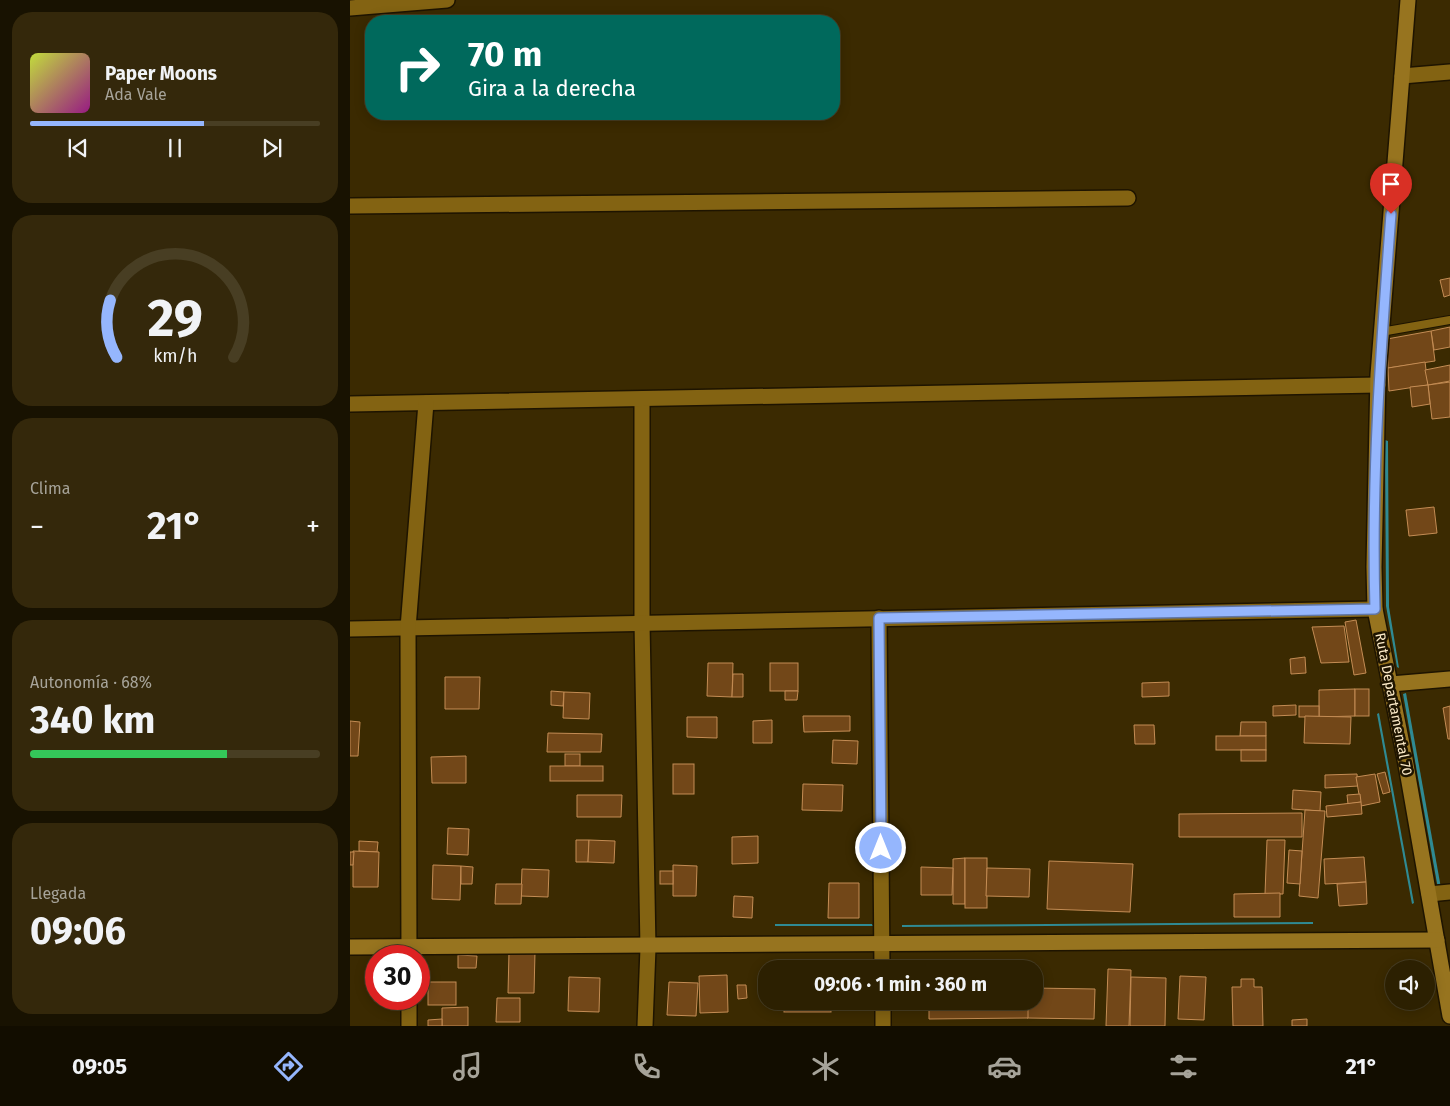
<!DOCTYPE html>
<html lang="es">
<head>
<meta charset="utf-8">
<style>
  :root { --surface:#2c2001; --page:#34280b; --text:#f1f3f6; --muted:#a6a399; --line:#483e23; --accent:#95b6fd }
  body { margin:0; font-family:"Fira Sans",sans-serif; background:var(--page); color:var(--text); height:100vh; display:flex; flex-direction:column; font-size:19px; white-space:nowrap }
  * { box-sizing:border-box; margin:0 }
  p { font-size:16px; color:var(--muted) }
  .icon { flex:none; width:28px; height:28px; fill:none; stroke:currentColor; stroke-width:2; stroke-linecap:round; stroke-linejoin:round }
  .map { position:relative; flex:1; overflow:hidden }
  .side { display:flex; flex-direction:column; gap:12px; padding:12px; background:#181201; width:350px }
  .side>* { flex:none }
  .top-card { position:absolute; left:15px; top:15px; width:475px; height:105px; border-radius:20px; box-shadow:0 2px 12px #0003,0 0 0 1px var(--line); background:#00695c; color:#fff; overflow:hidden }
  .buttons { position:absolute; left:1035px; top:960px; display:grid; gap:10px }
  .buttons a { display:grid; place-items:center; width:50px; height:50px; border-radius:50%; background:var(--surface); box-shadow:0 2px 12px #0003,0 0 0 1px var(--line); font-size:25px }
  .speed { position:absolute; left:15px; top:945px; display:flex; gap:10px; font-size:25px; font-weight:700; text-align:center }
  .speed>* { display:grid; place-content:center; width:65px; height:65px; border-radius:50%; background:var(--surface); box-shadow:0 2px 12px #0003,0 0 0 1px var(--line); line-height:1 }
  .speed .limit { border:8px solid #d22; background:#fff; color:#111 }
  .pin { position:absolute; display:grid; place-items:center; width:42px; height:42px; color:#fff; margin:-51px -21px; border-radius:50% 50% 50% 0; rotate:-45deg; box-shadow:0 0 5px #0007 }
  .pin .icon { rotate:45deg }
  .me { position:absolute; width:55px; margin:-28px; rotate:0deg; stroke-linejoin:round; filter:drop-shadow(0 0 4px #0008) }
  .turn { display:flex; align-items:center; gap:18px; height:105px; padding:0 20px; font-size:22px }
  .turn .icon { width:65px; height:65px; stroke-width:2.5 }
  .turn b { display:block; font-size:35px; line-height:42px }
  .big { font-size:38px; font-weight:700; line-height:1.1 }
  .side .widget { flex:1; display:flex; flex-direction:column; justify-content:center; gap:8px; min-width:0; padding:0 18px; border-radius:20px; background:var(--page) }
  .side .dial { align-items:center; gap:0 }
  .dial svg { height:130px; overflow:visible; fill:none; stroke:var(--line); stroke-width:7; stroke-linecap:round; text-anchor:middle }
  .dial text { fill:var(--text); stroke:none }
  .song { display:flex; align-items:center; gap:15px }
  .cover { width:60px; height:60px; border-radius:8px; background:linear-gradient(135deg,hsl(70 70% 55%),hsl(310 70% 35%)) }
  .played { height:5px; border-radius:2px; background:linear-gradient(90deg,var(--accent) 60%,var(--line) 60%) }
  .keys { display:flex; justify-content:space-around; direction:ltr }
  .heat { display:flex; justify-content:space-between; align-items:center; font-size:28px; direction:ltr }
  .charge { height:8px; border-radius:4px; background:linear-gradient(90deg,#34c759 68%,var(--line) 0) }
  .trip { position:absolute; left:408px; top:960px; width:285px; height:50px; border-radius:20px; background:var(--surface); box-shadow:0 2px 12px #0003,0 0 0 1px var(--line); font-weight:700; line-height:50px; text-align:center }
  .tab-bar { display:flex; height:80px; justify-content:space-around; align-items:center; background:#120d00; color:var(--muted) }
  .tab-bar .icon { width:35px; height:35px }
  .tab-bar .active { color:var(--accent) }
  .tab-bar b { font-size:22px; color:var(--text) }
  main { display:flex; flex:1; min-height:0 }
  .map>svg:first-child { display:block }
  .water { fill:#2f8a93 }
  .building { fill:#724718; stroke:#c48c54 }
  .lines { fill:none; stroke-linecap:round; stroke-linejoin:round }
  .lane-casing { stroke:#1e1400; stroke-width:10 }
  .street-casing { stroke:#1e1400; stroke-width:18 }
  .secondary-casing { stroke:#1e1400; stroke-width:18 }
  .lane { stroke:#836312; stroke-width:8 }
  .street { stroke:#836312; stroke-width:15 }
  .secondary { stroke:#97741f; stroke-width:15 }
  .route-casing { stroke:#6176a4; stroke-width:12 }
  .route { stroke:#95b6fd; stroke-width:9 }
  .labels { text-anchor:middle; stroke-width:5; stroke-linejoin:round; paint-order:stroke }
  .street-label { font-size:14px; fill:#fceac7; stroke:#1e1400 }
</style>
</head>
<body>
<main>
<section class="side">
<div class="widget">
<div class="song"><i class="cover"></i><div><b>Paper Moons</b><p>Ada Vale</p></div></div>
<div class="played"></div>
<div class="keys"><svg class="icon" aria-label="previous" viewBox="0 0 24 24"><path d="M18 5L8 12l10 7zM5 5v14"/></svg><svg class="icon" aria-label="pause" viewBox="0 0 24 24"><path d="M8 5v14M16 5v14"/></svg><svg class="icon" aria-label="next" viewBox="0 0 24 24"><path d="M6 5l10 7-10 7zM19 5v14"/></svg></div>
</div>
<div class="widget dial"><svg viewBox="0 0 100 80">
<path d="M14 69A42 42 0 1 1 86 69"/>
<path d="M14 69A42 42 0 0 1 10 34" stroke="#95b6fd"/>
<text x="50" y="56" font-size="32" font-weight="700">29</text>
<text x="50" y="72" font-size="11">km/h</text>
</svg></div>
<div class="widget"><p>Clima</p>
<div class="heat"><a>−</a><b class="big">21°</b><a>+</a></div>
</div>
<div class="widget"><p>Autonomía · 68%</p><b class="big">340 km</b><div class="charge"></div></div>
<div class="widget"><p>Llegada</p><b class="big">09:06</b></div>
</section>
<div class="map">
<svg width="1100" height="1026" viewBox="0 0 1100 1026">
  <rect width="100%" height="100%" fill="#3b2a01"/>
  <g class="water">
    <path d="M1035 440 1038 441 1039 607 1049 668 1047 667 1036 606Z"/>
    <path d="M1056 693 1091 888 1088 889 1053 694Z"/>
    <path d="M1029 713 1064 903 1062 904 1027 714Z"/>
    <path d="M963 922V924L552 927V925Z"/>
    <path d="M425 924H522L523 926H425Z"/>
  </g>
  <g class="building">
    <path d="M1100 278V295L1094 297 1090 280Z"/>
    <path d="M1100 327V347L1084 350 1081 331Z"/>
    <path d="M1081 331 1085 361 1038 368 1037 339Z"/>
    <path d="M1075 362 1078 385 1039 391 1038 368Z"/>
    <path d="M1100 365V381L1078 385 1075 370Z"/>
    <path d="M1100 382V417L1082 419 1078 385Z"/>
    <path d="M1078 385 1080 404 1062 407 1060 387Z"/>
    <path d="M1084 507 1087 533 1059 536 1056 510Z"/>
    <path d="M1006 620 1016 673 1004 675 995 622Z"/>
    <path d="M994 626 999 662 971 663 962 627Z"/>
    <path d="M955 657 956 673 941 674 940 659Z"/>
    <path d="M358 663H383L382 697 357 696Z"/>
    <rect x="420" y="663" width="28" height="28"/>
    <path d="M383 674H393V697H382Z"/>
    <path d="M95 677H130L129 709H95Z"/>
    <path d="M819 682V696L792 697V683Z"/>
    <path d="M1005 689V716L969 717V690Z"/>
    <rect x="1005" y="689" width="14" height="27"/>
    <path d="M201 691 214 692 213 706 201 705Z"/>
    <path d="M435 691H448L447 700H435Z"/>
    <path d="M214 692 240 693 239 719 213 718Z"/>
    <path d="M946 705V715L923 716V706Z"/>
    <rect x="949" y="706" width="20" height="11"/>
    <path d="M1100 706V739H1098L1093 708Z"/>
    <path d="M453 716H500V731L454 732Z"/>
    <path d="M955 716 1001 717 1000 744 954 743Z"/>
    <path d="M337 717H367V738L337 737Z"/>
    <path d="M422 720V743H403V721Z"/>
    <path d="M0 721 10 722 8 756H0Z"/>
    <path d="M891 722H916V736H890Z"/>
    <path d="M784 725H804L805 744H785Z"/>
    <path d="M198 733 252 734 251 752H197Z"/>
    <rect x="866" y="736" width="50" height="14"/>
    <path d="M483 740 508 741 507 764 482 763Z"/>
    <rect x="891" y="750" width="25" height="11"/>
    <rect x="215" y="754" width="15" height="12"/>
    <path d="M116 756V783H82L81 757Z"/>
    <rect x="323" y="764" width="21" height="30"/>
    <rect x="200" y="766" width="53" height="15"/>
    <path d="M1035 772 1040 792 1033 794 1027 774Z"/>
    <path d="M1007 774 1008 786 975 788V775Z"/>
    <path d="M1025 774 1030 802 1011 806 1006 777Z"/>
    <path d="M453 784 493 785 492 811 452 810Z"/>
    <path d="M943 790 971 792 970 811 942 809Z"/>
    <path d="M1010 794 1011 802 998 804 997 795Z"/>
    <path d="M227 795H272L271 817H227Z"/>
    <path d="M1011 802 1012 814 977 817 976 806Z"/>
    <path d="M955 810 975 811 968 898 949 896Z"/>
    <path d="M952 813V837H829V814Z"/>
    <path d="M98 828 119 829 118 855 97 854Z"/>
    <path d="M408 836V863L382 864V837Z"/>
    <path d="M226 840H239L238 862H226Z"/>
    <path d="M239 840 265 841 264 863 238 862Z"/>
    <path d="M917 840H935L933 894H915Z"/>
    <path d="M9 841 28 842 27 852 9 851Z"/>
    <path d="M939 850 952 851 950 884 937 883Z"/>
    <path d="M3 851 29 852 28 887H3Z"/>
    <path d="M0 852H4L3 865H0Z"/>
    <path d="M1014 857 1016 882 975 884 974 859Z"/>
    <path d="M615 858V904H603V859Z"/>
    <rect x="615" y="858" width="22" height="50"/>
    <path d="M699 861 783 864 780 912 697 909Z"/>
    <path d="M83 865 111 866 110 900 82 899Z"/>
    <path d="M323 865 347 866 346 896H323Z"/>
    <path d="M111 866 123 867 122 884H111Z"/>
    <path d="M571 867 603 868 602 895H571Z"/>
    <path d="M637 868 680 869 679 897 636 896Z"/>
    <path d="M172 869 199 870 198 897 171 896Z"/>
    <rect x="310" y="871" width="13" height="13"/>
    <path d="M1016 882 1017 904 989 906 987 884Z"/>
    <path d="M479 883H509V918H478Z"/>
    <path d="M146 884H172L171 904H145Z"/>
    <path d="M930 893V917H884V894Z"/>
    <path d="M384 896 403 897 402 918 383 917Z"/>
    <path d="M159 952H185L184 993H158Z"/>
    <path d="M108 955 127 956 126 968H108Z"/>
    <path d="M577 966V969H555V967Z"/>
    <path d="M758 969 781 970 779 1026H756Z"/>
    <path d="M377 975 378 1012 350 1013 349 976Z"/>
    <path d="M830 976 856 977 854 1020 828 1019Z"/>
    <path d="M219 977 250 978 249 1012 218 1011Z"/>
    <path d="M781 977 816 978 815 1026H780Z"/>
    <path d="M891 979H904V987H912L913 1026H883L882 987H891Z"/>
    <rect x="78" y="982" width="28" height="23"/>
    <path d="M319 982 348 983 346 1016 317 1015Z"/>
    <path d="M387 985H396L397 998 388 999Z"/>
    <path d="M684 988 745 989 744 1019 677 1018 678 1001H684Z"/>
    <path d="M147 998H170V1022H146Z"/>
    <rect x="434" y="1001" width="47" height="11"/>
    <rect x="555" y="1001" width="15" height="5"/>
    <path d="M579 1001H678V1018L579 1019Z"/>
    <path d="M118 1007V1026H92V1008Z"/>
    <path d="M92 1019V1026H78V1020Z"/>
    <path d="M957 1019V1026H942V1020Z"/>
  </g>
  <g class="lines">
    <defs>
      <path id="lane" d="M1031 332 1100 320"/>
      <g id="street">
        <path d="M0 8 97 0"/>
        <path d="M1052 76 1100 72"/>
        <path d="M0 206 778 198"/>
        <path d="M292 399V623L298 948 295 1026"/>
        <path d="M0 404 1028 385"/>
        <path d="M529 618 532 969"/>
        <path d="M0 629 1025 609"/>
        <path d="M1079 894 1100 892"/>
        <path d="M59 956 58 628 76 403"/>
        <path d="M59 999V1026"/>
        <path d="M533 1001V1026"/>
      </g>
      <g id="secondary">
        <path d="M1058 0 1028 375 1024 567 1025 609 1055 759 1100 1016"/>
        <path d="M1041 684 1100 679"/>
        <path d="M0 947 1087 940"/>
      </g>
    </defs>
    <use href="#lane" class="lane-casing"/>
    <use href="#street" class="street-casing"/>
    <use href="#secondary" class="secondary-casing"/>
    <use href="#lane" class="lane"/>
    <use href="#street" class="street"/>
    <use href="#secondary" class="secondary"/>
  </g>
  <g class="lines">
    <defs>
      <path id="route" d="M531 848 529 618 1025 609C1021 477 1031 346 1041 214"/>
    </defs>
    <use href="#route" class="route-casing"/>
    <use href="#route" class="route"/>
  </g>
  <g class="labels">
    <g class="street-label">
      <text transform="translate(1044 704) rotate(79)" y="5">Ruta Departamental 70</text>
    </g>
  </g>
</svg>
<div class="buttons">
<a><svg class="icon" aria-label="sound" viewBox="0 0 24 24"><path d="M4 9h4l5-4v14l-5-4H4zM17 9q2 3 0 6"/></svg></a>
</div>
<div class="speed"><div class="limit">30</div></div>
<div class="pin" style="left:1041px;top:214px;background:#d93025"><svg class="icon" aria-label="arrive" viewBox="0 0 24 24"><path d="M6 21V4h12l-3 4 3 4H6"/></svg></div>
<svg class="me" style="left:531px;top:848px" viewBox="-20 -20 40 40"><circle r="17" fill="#95b6fd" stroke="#fff" stroke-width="3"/><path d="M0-11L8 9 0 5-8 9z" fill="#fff"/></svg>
<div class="trip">09:06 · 1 min · 360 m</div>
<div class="top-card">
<div class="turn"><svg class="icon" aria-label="right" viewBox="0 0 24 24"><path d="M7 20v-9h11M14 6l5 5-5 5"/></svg><div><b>70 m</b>Gira a la derecha</div></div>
</div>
</div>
</main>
<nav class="tab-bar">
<b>09:05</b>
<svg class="icon active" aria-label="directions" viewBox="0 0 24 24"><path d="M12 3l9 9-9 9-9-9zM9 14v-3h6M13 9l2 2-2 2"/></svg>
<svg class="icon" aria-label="music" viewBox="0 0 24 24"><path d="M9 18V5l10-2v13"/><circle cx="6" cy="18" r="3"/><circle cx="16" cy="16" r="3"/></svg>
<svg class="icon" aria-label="phone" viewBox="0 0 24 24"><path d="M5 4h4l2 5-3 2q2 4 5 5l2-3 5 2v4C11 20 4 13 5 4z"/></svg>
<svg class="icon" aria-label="climate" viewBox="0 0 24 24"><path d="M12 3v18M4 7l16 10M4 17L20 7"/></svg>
<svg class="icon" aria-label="car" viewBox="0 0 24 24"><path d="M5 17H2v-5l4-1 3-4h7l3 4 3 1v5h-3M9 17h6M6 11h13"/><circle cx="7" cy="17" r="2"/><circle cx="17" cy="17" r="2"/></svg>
<svg class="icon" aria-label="filters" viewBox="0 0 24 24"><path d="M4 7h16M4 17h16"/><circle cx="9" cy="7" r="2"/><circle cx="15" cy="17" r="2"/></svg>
<b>21°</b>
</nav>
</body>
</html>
